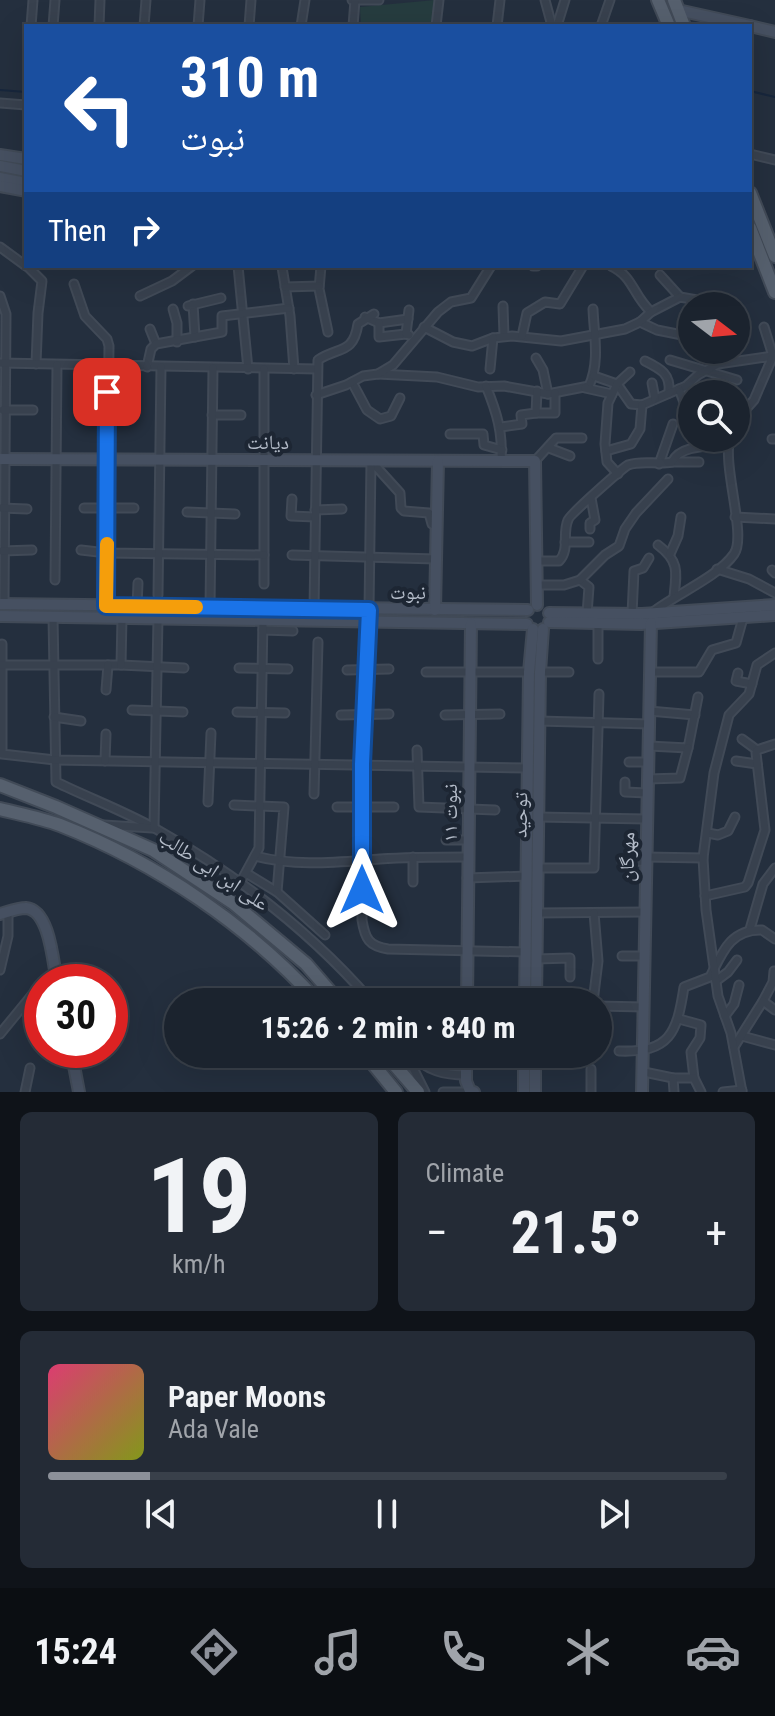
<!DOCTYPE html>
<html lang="en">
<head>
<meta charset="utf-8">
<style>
  :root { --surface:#1b232e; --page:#242b36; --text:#f1f3f6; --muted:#a0a4aa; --line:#39404a; --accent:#8c9099 }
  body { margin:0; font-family:"Roboto Condensed","Noto Naskh Arabic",sans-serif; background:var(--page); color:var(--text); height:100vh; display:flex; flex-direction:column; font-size:30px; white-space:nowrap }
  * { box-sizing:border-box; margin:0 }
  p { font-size:26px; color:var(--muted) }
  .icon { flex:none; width:44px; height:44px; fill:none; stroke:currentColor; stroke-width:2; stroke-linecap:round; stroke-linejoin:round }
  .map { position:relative; height:1092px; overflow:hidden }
  .sheet { display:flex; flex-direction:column; gap:20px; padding:20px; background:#0f1319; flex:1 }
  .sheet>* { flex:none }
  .hud { position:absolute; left:24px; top:24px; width:728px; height:244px; border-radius:0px; box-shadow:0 8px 32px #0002,0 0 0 2px var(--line); background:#1a4fa0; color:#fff; overflow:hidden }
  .needle { width:52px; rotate:106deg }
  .tools { position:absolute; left:678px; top:292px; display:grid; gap:16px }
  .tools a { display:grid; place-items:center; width:72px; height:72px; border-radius:50%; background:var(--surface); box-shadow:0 8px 32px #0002,0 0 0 2px var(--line); font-size:40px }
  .speed { position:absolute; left:24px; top:964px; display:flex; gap:16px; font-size:40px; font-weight:700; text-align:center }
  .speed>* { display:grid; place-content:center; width:104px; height:104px; border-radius:50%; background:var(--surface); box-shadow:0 8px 32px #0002,0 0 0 2px var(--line); line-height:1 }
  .speed .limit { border:12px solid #d22; background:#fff; color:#111 }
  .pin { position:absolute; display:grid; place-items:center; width:68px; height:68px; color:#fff; margin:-34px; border-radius:16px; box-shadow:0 4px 12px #0006 }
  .me { position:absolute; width:88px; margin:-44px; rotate:0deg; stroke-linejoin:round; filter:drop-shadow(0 0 6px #0008) }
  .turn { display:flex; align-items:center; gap:28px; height:168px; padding:0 24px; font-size:36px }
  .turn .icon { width:104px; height:104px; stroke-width:2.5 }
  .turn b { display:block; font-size:56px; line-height:68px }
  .then { display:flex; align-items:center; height:76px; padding:0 24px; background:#0003; gap:16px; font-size:30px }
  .big { font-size:60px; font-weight:700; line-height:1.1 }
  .sheet .card { flex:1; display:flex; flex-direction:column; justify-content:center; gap:12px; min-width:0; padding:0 28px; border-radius:12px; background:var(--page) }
  .sheet .dial { align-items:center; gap:0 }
  .dial b { font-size:104px; line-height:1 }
  .song { display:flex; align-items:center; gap:24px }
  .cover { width:96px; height:96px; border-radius:12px; background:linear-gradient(135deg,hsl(340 70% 55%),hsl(70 70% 35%)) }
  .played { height:8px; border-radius:4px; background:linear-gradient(90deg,var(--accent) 15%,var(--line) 15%) }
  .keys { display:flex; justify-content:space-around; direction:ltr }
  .heat { display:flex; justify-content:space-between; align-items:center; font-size:44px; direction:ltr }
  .sheet .tiles { flex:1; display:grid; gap:20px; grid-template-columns:1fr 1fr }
  .card:last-child { grid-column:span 2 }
  .trip { position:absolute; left:164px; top:988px; width:448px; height:80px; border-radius:40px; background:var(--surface); box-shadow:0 8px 32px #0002,0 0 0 2px var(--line); font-weight:700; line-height:80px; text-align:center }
  .tabs { display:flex; height:128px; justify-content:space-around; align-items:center; background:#0b0e12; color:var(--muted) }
  .tabs .icon { width:56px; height:56px }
  .tabs .on { color:var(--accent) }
  .tabs b { font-size:36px; color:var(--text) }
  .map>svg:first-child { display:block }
  .green { fill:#263c3f }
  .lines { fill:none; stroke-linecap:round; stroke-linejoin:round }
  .stream { stroke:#17263c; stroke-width:2 }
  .street-casing { stroke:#414a57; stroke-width:11 }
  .secondary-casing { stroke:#414a57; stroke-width:14 }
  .primary-casing { stroke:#414a57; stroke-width:16 }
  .street { stroke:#38414e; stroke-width:7 }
  .secondary { stroke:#465061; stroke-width:10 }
  .primary { stroke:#56606e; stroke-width:12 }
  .route-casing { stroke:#114b97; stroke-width:20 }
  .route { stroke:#1a73e8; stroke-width:14 }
  .slow { stroke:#f59e0b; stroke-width:14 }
  .labels { text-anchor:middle; stroke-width:8; stroke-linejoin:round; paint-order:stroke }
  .street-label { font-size:20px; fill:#b4bcc9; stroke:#1d2633 }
</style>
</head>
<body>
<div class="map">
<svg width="775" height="1092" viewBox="0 0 775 1092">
  <rect width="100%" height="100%" fill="#242f3e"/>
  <path class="green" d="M435 0 431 26H361L360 7Z"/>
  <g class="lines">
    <g class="stream">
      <path d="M0 90 26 92"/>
      <path d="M750 91 775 97"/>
    </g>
    <defs>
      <g id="street">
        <path d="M352 0H379"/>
        <path d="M545 0 552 26"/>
        <path d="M31 26 33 0"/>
        <path d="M53 26 55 0"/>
        <path d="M99 26 100 0"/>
        <path d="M144 26 146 0"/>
        <path d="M198 26 200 0"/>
        <path d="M249 26 251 0"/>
        <path d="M301 26 305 0"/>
        <path d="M353 26 355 0"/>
        <path d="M436 26 439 0"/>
        <path d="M497 26 500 0"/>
        <path d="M557 26 565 0"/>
        <path d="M601 26 610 0"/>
        <path d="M0 103 26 105"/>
        <path d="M750 154 775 160"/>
        <path d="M0 247 26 266"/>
        <path d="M27 266 42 281 38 313 36 364"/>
        <path d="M238 266 248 369"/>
        <path d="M321 266 319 289 328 332"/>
        <path d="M533 266H537"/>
        <path d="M611 266C634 277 632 294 651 312"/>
        <path d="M282 267 290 316 294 369"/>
        <path d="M660 275 680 297"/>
        <path d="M74 284 85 316 107 339 109 346 106 606"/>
        <path d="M285 287 319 286"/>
        <path d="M0 296 6 314 4 604"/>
        <path d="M140 296 172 281 192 266"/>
        <path d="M193 304 195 337"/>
        <path d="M188 306 221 298"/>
        <path d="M503 306 504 336"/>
        <path d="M173 309 177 323V342"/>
        <path d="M365 317 379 323 408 319"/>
        <path d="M640 322 657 330 692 337"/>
        <path d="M379 323V337L406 334"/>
        <path d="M424 327 453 342 472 346 493 338 512 336 561 341 625 329 640 322 651 312 680 297 720 304 733 303"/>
        <path d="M150 329 156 344"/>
        <path d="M409 335 406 334 409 310"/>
        <path d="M522 336 527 313 545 302 560 304 583 266"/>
        <path d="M536 358 543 370 548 394"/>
        <path d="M670 360 737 380"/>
        <path d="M645 361C661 369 671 374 669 393"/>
        <path d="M0 363 317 369"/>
        <path d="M147 367 151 349 156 344 222 332V316L289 308"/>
        <path d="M264 369V584"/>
        <path d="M490 369 493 338"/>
        <path d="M378 374 437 377 478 387 504 386 548 394 589 386C600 362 594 335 593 309"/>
        <path d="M594 376 617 384 631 404 642 405 686 386 698 375 718 364 773 356"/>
        <path d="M352 382 367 410 380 419 391 416 400 398"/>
        <path d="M652 383 655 399"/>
        <path d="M486 386C497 413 503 433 501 461"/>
        <path d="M585 388 612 394"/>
        <path d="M679 389 690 418"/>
        <path d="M316 395 346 385 363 376 378 374 393 365 438 312 451 302 471 298 491 266"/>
        <path d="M3 410H33"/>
        <path d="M536 413H555V393"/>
        <path d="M212 415H241"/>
        <path d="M88 419H131"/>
        <path d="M736 420 754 400 773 356 764 327"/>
        <path d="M501 427 522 424 521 415 536 413 537 391"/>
        <path d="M450 434H483L484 445 502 450"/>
        <path d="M772 439H775"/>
        <path d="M549 448 570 456"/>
        <path d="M606 451 631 444 640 429 642 405"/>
        <path d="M371 461 400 493 401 508 404 511 429 513 432 524 437 527"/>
        <path d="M535 461 556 438H582"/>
        <path d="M672 462H699"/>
        <path d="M659 464 673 424"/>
        <path d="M618 474 607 462 605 444 608 403 617 384 630 372"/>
        <path d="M292 499 291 516 315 517"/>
        <path d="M1 508 27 509"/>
        <path d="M84 508H134"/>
        <path d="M315 510 342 509"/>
        <path d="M187 512 235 514"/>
        <path d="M735 517 775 519"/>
        <path d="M590 529V523L595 520 591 498"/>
        <path d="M565 542H589"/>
        <path d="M658 545C679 561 677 571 674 596"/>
        <path d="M81 550 107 553 264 555"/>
        <path d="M2 551 32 550"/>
        <path d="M670 554 678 536 681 517"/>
        <path d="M292 555 436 559"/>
        <path d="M537 561H559C570 550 562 533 568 520 569 515 624 467 628 465 642 460 657 465 672 462 681 444 709 447 728 445"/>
        <path d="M717 569 749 579 775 593"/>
        <path d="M772 570 775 573"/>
        <path d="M55 580 57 365"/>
        <path d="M580 580 589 587 587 614"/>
        <path d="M537 585H564L580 580 605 555 619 546 625 529 636 513 668 479"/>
        <path d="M158 595 161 367"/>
        <path d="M137 606 138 583"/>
        <path d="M210 607 213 368"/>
        <path d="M314 609 318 360C339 346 353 355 358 324L374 314"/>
        <path d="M369 610 371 461"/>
        <path d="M653 612C676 594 718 577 734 554 747 536 722 466 730 438"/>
        <path d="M632 614 634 571 643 568 649 558"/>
        <path d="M53 617 56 782C89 798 124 811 156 829 236 874 311 932 372 1002"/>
        <path d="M369 621 362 764V920C365 939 369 946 388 949L526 952"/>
        <path d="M263 630 293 631"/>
        <path d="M2 644V754L55 760 528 768"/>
        <path d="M598 659V623"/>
        <path d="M0 665H121L184 668"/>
        <path d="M121 665 122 617"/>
        <path d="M239 668 288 669"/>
        <path d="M347 670 389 669"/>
        <path d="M426 672H529"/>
        <path d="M540 672H569"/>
        <path d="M650 672H699L712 650 736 643 743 618"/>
        <path d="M738 673 736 681 752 684"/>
        <path d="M106 690 108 665"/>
        <path d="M132 710 183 712"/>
        <path d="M649 711 695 715"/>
        <path d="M237 712 285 713"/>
        <path d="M341 715 389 714"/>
        <path d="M445 715 500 714"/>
        <path d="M54 717 81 721"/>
        <path d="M539 721 649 724"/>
        <path d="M742 739 757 750"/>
        <path d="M649 746 688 748 698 697"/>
        <path d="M417 750 419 807 495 810"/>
        <path d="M105 761 106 734"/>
        <path d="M736 761 757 764"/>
        <path d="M629 762H648"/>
        <path d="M648 779 680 778 688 748"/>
        <path d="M625 782V792L647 793"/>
        <path d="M314 794 318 642"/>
        <path d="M208 802 211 733"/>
        <path d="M234 805 284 807 277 892 246 873"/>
        <path d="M337 807H394"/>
        <path d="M538 817 646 819"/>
        <path d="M104 825 152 828"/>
        <path d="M154 828 158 618"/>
        <path d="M708 833 718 835 728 831 735 817"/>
        <path d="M446 840H468"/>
        <path d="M255 856C297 867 337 862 380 859 409 857 438 857 468 857"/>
        <path d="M646 857 703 858"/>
        <path d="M622 862 645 861"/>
        <path d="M537 868H594L599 694"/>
        <path d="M467 878 527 876"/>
        <path d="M413 882V857"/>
        <path d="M240 883 259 848 263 618"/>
        <path d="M277 892 325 935"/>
        <path d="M705 896 745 887 748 883 765 830 756 753 757 750 775 744"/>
        <path d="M537 913 644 912"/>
        <path d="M750 929 763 884 775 868"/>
        <path d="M622 956H644"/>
        <path d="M536 959 570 958V977"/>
        <path d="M0 970 8 936V912"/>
        <path d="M716 981 728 972 737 960"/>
        <path d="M467 993H493"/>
        <path d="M763 1001 773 982 774 971"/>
        <path d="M593 1002 598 961 594 913"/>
        <path d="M598 1006 644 1007"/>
        <path d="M725 1016 734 1004 739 985"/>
        <path d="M679 1019 701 1025 700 1038 691 1052 694 1078"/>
        <path d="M0 1034 32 995 42 988"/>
        <path d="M742 1036 775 1045"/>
        <path d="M734 1047 763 1001 775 1010"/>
        <path d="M619 1051C670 1053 677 1033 684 987L710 977C722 953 730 929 762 930L775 939"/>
        <path d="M406 1054 425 1092"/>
        <path d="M412 1054C427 1071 444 1075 466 1075"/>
        <path d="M591 1069V1092"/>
        <path d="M644 1072 673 1078H694L701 1092"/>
        <path d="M673 1078 674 1092"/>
        <path d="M25 1092 30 1068"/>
        <path d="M443 1092H470"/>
        <path d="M723 1092 742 1090"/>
        <path d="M742 1092 731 1033 718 996 706 910 703 858 714 773 729 715 749 694 757 665 775 653"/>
      </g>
      <g id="secondary">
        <path d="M678 10 750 26"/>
        <path d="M750 26 775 32"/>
        <path d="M0 155 26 159"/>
        <path d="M0 166 26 171"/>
        <path d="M0 178 26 183"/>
        <path d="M0 186 26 191"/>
        <path d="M0 459 535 461 537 605"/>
        <path d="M0 604 528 610"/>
        <path d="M435 610 438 461"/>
        <path d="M549 613 642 614 775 605"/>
        <path d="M0 616 527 624"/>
        <path d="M549 622 641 624 775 615"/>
        <path d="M0 914C7 912 18 908 26 908 50 910 53 963 57 982"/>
        <path d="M467 1002 471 624"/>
        <path d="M525 1002 529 672 533 629"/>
        <path d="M536 1002 540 672 543 629"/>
        <path d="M71 1050 79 1092"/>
        <path d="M466 1054V1081L470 1091 474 1092"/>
        <path d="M524 1092V1054"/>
        <path d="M535 1092V1054"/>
        <path d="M642 1092 651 623"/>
      </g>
      <g id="primary">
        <path d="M658 0 669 26"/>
        <path d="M674 0 684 26"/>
        <path d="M750 193 775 256"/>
        <path d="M750 228 775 292"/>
        <path d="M0 785 56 807 153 850 233 903 306 964 339 1002"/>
        <path d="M0 809C20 814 41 818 60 825 157 863 248 925 318 1002"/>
        <path d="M365 1054 396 1092"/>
        <path d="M385 1054 418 1092"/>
      </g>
    </defs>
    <use href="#street" class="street-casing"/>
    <use href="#secondary" class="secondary-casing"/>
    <use href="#primary" class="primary-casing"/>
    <use href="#street" class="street"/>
    <use href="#secondary" class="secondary"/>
    <use href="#primary" class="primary"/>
  </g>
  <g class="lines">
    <defs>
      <path id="route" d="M107 392 106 606 369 610 362 764V890"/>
    </defs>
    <use href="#route" class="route-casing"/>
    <use href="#route" class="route"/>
    <path class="slow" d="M107 544 106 606 196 607"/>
  </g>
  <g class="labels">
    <g class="street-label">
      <text x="268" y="449">دیانت</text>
      <text x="408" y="599">نبوت</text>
      <text transform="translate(450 813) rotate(-90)" y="7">نبوت ۱۱</text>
      <text transform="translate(520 815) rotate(-89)" y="7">توحید</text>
      <text transform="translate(627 857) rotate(-89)" y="7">مهرگان</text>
      <text transform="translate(214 870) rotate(34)" y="7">علی ابن ابی طالب</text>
    </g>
  </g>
</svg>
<div class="tools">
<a><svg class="needle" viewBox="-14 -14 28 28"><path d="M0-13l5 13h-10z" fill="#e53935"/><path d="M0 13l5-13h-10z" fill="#a0a4aa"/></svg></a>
<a><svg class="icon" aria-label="search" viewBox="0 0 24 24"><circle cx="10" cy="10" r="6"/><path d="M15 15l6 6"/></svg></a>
</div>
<div class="speed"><div class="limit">30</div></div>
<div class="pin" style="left:107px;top:392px;background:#d93025"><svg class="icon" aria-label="arrive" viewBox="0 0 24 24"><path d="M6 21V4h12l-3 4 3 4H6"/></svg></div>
<svg class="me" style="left:362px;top:890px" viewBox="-20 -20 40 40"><path d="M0-17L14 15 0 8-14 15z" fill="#1a73e8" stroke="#fff" stroke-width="4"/></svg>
<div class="trip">15:26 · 2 min · 840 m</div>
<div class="hud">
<div class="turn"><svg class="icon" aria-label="left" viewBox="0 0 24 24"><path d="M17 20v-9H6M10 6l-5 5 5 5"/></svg><div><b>310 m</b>نبوت</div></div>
<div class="then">Then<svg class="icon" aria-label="right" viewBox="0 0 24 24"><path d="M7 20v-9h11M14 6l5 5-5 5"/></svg></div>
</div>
</div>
<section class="sheet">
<div class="tiles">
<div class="card dial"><b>19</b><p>km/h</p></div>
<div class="card"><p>Climate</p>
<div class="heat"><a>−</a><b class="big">21.5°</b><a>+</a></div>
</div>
<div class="card">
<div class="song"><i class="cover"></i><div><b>Paper Moons</b><p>Ada Vale</p></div></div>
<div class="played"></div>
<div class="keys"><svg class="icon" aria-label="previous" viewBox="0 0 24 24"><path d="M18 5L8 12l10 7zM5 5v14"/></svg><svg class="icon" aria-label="pause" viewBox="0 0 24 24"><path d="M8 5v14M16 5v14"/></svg><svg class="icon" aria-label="next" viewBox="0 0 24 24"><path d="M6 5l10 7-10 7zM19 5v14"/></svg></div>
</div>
</div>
</section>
<nav class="tabs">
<b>15:24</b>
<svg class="icon on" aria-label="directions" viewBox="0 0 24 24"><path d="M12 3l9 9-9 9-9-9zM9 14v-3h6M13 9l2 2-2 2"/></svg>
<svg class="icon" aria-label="music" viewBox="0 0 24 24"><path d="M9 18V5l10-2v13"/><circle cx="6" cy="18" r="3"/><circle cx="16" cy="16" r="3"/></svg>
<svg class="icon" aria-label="phone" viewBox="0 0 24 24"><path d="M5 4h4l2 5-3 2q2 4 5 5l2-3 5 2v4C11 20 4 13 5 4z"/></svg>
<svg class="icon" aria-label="climate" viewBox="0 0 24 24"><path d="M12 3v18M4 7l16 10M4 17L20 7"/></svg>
<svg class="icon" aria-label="car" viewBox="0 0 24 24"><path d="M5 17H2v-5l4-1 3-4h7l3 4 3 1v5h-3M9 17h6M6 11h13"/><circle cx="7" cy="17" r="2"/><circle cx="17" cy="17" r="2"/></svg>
</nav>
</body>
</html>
